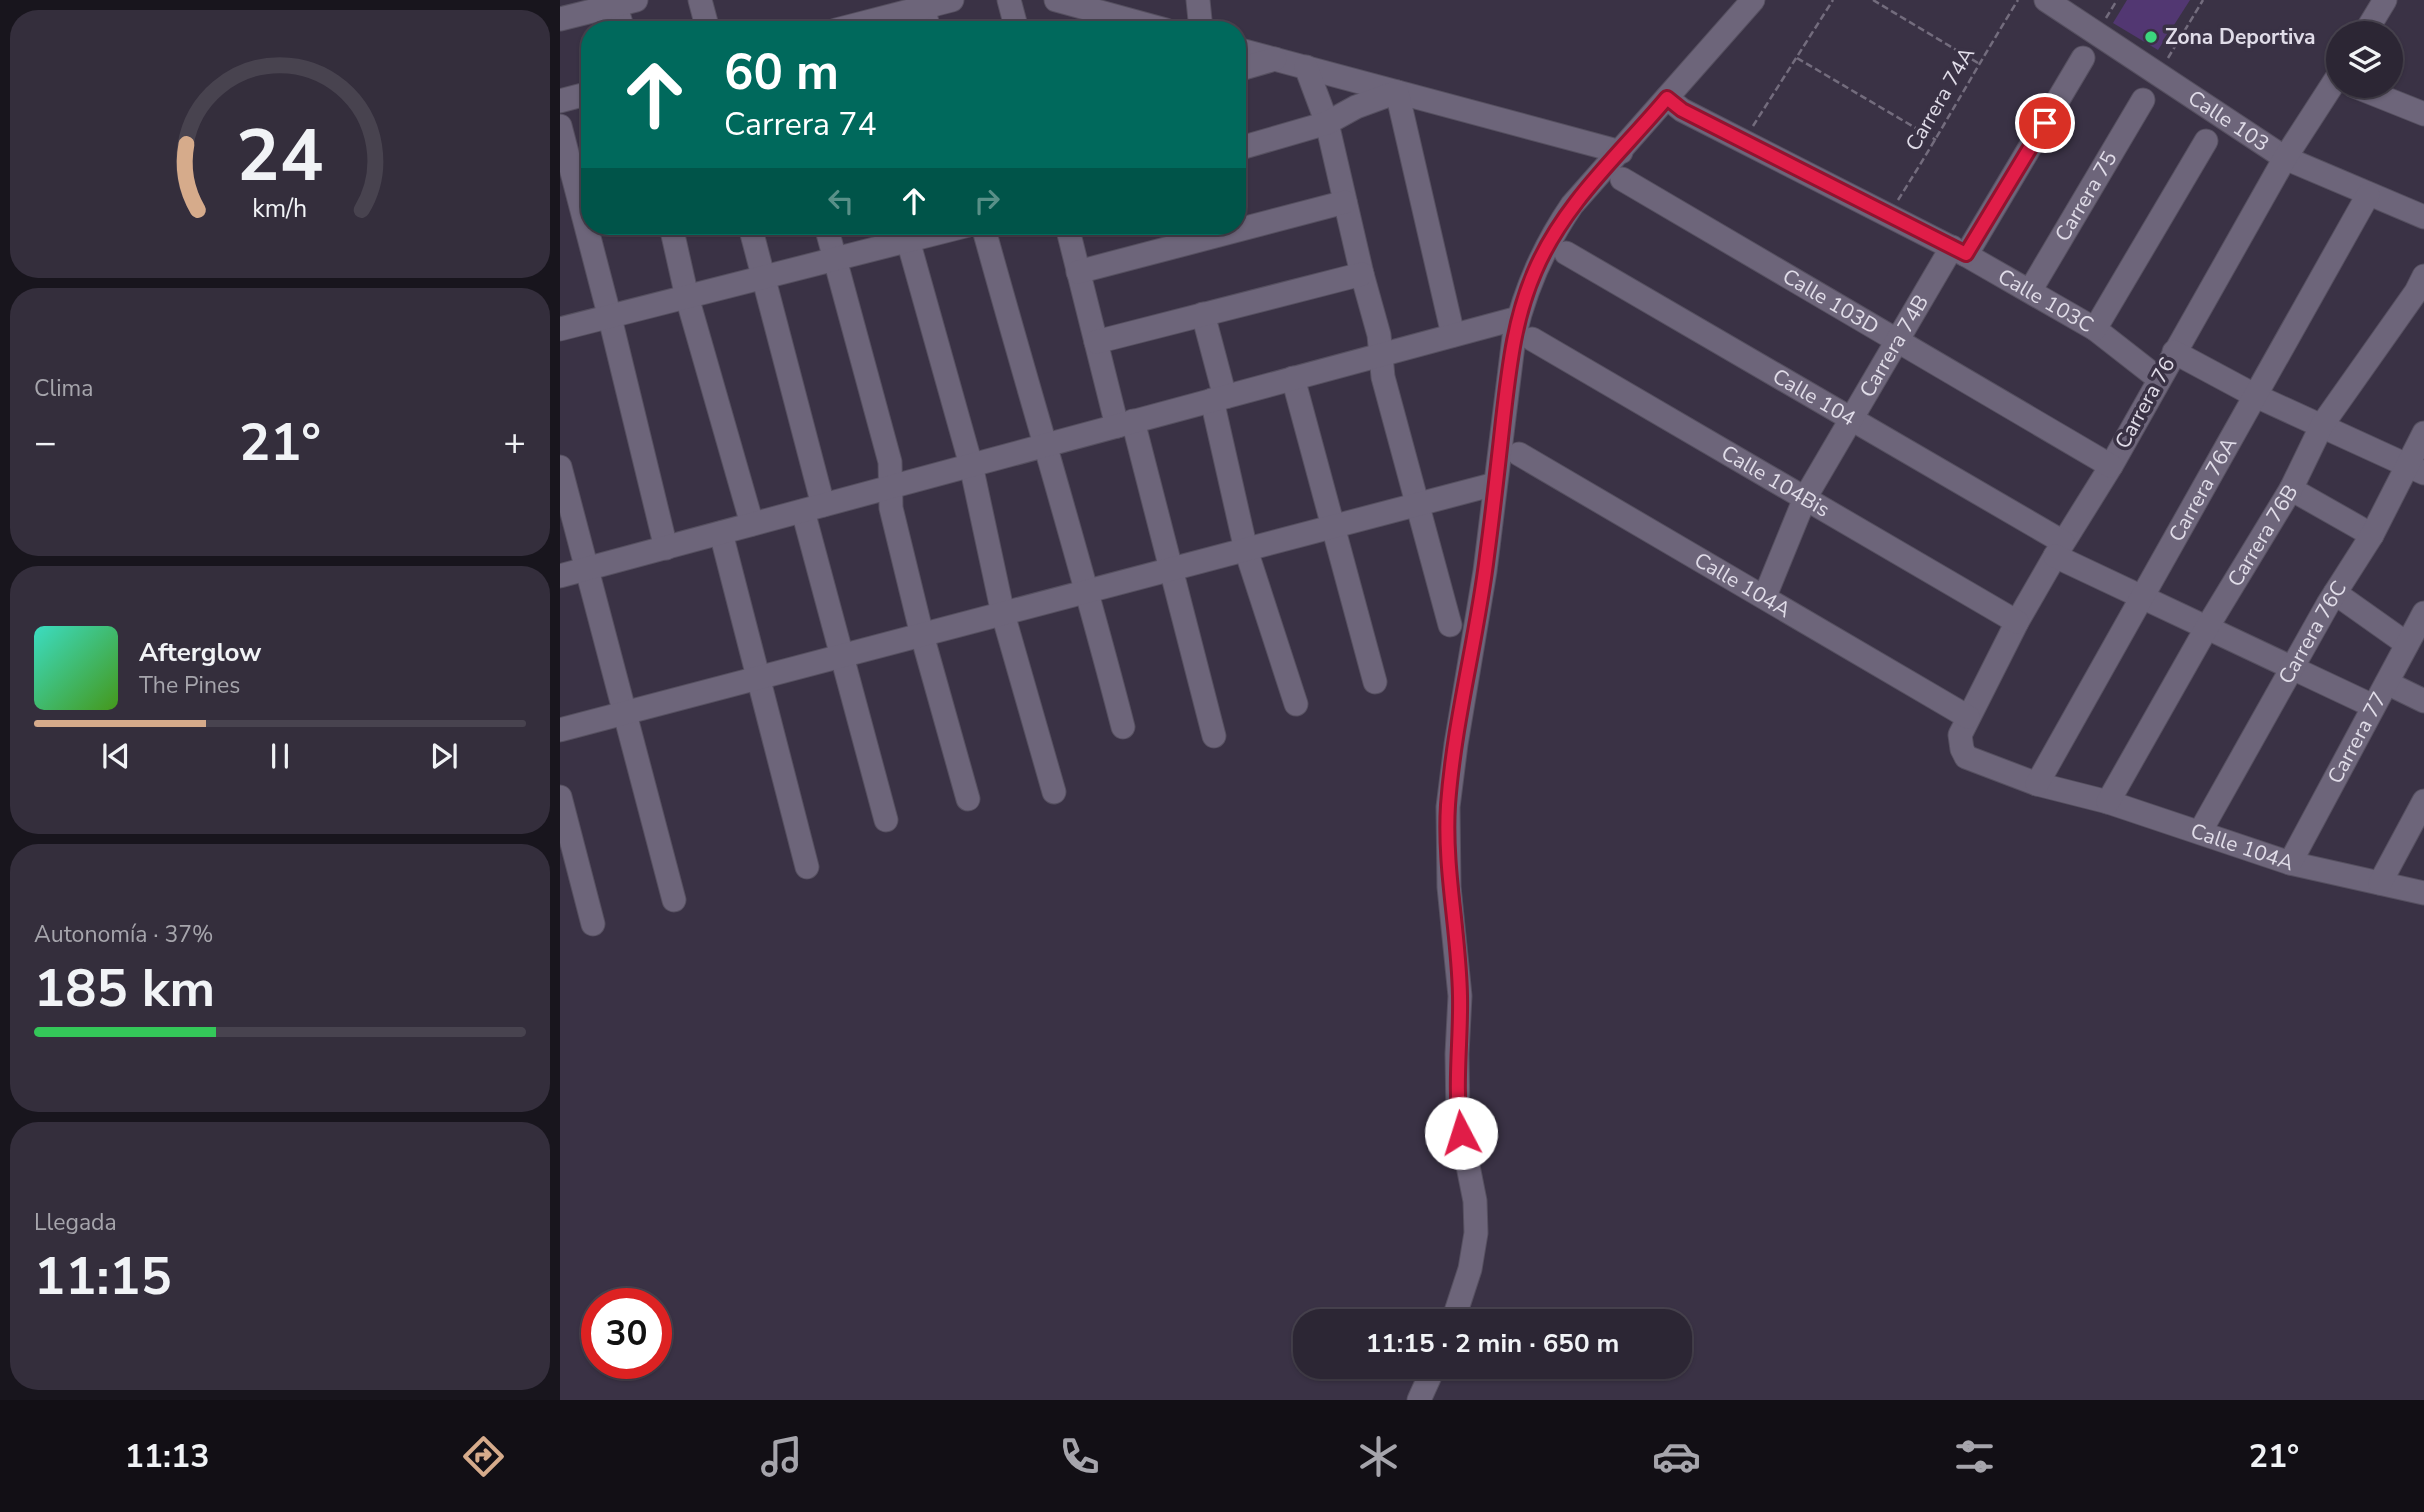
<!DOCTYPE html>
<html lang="es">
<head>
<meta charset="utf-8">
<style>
  :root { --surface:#2c2634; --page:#342e3c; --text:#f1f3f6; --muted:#a6a5ac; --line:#48434f; --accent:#d6ab8b }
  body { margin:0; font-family:"Nunito Sans",sans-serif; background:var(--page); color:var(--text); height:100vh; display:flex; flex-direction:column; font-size:26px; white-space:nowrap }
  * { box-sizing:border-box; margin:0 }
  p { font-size:23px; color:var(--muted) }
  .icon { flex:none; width:38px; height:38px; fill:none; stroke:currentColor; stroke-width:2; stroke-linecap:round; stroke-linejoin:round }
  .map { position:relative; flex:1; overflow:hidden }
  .panel { display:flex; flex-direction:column; gap:10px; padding:10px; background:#18151d; width:560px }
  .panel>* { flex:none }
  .hud { position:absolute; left:21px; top:21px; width:665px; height:214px; border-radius:28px; box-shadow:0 2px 5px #0004,0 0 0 2px var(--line); background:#00695c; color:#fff; overflow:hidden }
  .controls { position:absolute; left:1766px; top:21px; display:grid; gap:14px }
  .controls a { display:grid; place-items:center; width:77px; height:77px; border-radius:50%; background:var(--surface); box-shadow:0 2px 5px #0004,0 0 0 2px var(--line); font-size:35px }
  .speed { position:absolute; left:21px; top:1288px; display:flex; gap:14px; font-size:35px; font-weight:700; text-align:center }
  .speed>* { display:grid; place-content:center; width:91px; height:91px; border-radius:50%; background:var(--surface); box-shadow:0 2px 5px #0004,0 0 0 2px var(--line); line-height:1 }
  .speed .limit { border:10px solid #d22; background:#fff; color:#111 }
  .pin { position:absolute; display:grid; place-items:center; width:60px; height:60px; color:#fff; margin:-30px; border:4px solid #fff; border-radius:50%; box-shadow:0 2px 7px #0007 }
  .me { position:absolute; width:77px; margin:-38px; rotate:355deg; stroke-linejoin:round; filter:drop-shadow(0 0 5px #0008) }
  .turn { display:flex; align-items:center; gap:24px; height:147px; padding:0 28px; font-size:32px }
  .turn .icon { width:91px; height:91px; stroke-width:2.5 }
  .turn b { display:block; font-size:49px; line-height:60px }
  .lanes { display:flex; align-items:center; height:66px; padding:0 28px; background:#0003; justify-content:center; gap:35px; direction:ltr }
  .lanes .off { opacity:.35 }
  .big { font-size:52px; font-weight:700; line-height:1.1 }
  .panel .tile { flex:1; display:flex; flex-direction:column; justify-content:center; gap:10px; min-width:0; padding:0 24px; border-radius:28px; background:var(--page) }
  .panel .dial { align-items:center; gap:0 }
  .dial svg { height:182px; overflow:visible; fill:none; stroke:var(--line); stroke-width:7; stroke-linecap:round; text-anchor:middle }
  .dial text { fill:var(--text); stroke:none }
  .song { display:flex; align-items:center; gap:21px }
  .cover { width:84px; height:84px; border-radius:10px; background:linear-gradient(135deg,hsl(170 70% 55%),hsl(100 70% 35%)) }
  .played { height:7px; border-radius:4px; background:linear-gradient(90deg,var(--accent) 35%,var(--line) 35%) }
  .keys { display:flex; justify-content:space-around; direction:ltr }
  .heat { display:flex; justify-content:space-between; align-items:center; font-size:38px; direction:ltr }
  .charge { height:10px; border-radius:5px; background:linear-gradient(90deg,#34c759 37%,var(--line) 0) }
  .trip { position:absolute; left:733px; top:1309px; width:399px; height:70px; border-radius:28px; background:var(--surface); box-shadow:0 2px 5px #0004,0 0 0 2px var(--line); font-weight:700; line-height:70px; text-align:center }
  .tab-bar { display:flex; height:112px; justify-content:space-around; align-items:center; background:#120f15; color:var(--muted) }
  .tab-bar .icon { width:49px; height:49px }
  .tab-bar .selected { color:var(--accent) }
  .tab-bar b { font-size:32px; color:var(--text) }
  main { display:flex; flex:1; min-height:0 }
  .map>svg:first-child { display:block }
  .green { fill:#523772 }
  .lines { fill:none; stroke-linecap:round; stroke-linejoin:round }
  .minor-casing { stroke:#565060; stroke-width:25 }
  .path { stroke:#736c7d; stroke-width:2.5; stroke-dasharray:7 3.5; stroke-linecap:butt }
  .minor { stroke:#6d657a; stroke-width:23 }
  .route-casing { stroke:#92132f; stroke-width:18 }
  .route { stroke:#e11d48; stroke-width:12 }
  .poi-dot { fill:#3cd77e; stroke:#3a3245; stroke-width:2.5 }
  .labels { text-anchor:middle; stroke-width:7; stroke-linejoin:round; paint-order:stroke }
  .poi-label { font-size:21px; font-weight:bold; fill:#e0dce8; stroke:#3a3245; text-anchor:start }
  .street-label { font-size:21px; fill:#e0dce8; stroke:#3a3245 }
</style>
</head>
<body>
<main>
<section class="panel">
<div class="tile dial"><svg viewBox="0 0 100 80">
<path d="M14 69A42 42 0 1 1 86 69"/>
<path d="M14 69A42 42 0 0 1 9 40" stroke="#d6ab8b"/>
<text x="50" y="56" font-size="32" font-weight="700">24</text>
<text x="50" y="72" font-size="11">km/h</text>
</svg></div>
<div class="tile"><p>Clima</p>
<div class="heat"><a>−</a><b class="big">21°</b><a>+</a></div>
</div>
<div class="tile">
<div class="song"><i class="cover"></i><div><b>Afterglow</b><p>The Pines</p></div></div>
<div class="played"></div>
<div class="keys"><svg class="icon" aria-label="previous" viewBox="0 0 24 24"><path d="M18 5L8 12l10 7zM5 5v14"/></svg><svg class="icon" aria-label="pause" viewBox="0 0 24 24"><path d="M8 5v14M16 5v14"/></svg><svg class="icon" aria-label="next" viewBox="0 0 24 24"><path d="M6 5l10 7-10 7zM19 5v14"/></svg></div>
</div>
<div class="tile"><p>Autonomía · 37%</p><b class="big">185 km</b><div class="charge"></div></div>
<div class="tile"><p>Llegada</p><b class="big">11:15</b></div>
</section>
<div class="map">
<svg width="1864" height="1400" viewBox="0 0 1864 1400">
  <rect width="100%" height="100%" fill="#3a3245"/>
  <path class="green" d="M1567 0H1630L1598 50 1553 23Z"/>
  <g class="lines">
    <defs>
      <g id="minor">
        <path d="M54 0 63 30"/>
        <path d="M140 0 148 30"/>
        <path d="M449 0 457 30"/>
        <path d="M496 0 606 30"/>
        <path d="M638 0 641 30"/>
        <path id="s1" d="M1486 0 1725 158 1864 217"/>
        <path d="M363 7 369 30"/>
        <path d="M0 19 76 0"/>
        <path d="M276 30 392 0"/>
        <path d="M1805 33 1825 0"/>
        <path d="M677 49 1061 152"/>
        <path d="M746 67 767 123 802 274 819 335 823 377 890 625"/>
        <path d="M677 70 715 59"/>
        <path id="s2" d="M1778 76 1725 158 1551 466 1495 556 1457 622 1400 735 1402 749 1406 757 1477 784 1548 802 1730 863 1864 893"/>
        <path d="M1794 86 1864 114"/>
        <path id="s3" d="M1107 98 1122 110 1406 255 1535 329 1599 379"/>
        <path d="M0 101 30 93"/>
        <path d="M0 126 50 318 106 548"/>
        <path d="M677 149 767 123 796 107 837 92 893 335"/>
        <path id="s4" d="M1062 179 1551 466"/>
        <path d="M111 226 127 297 192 524"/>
        <path d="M190 226 263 505"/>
        <path d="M266 226 330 462 331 508 362 635 408 799"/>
        <path d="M344 226 411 465 443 614 494 792"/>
        <path d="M423 226C469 393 520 559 563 727"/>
        <path d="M507 226 557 426"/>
        <path id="s5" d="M1006 253 1503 542"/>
        <path d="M1406 255 1523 58"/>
        <path d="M518 272 785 202"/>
        <path id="s6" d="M1470 291 1583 100"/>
        <path d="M643 314 665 397"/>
        <path d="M0 329 405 226"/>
        <path d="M1535 329 1646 141"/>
        <path id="s7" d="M972 339 1457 622"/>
        <path d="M536 342 802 274"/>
        <path d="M1614 352 1696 396 1864 473"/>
        <path d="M733 378 815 682"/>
        <path d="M652 400 686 550 736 704"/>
        <path d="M573 421 654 736"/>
        <path id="s8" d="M959 454 1408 717"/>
        <path d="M0 467 114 900"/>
        <path d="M1731 489 1812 535"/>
        <path d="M243 511 326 820"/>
        <path d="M161 533 247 867"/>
        <path d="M1495 556 1813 706"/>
        <path d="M0 576 958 318"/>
        <path d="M1775 593 1847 644"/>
        <path id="s9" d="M1205 596 1245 498 1392 247"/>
        <path d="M1827 683 1864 701"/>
        <path d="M0 730 935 484"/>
        <path id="s10" d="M1477 784 1808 195"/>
        <path d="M0 797 33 924"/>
        <path id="s11" d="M1548 802 1646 629 1731 489 1762 425 1856 292 1864 276"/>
        <path id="s12" d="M1640 832 1768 604 1812 535 1864 433"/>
        <path id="s13" d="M1730 863 1864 613"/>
        <path d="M1820 883 1864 801"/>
        <path d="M893 1321 910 1269 916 1233 915 1201 898 1116 897 1054 900 996 889 887 888 807 896 744 925 571 954 337C965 289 984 246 1012 205L1193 0"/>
        <path d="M859 1400 874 1367"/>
      </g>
    </defs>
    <use href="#minor" class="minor-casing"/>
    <g class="path">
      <path d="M1313 0 1418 63"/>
      <path d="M1546 18 1557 0"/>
      <path d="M1237 58 1376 140"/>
      <path d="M1608 58 1643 0"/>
      <path d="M1193 126 1273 0"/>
      <path d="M1338 200C1380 134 1417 66 1458 0"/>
    </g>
    <use href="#minor" class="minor"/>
  </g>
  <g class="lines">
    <defs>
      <path id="route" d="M901 1133C894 1086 901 1042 900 996 899 932 884 869 888 805 894 721 917 639 927 556 933 511 938 466 943 420 949 369 954 319 975 271 1004 203 1060 154 1107 98L1122 110 1406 254 1485 123"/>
    </defs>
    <use href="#route" class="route-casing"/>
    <use href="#route" class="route"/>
  </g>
  <circle class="poi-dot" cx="1591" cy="37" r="7"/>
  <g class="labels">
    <g class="poi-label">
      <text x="1605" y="44">Zona Deportiva</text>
    </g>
    <g class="street-label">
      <text transform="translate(1380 99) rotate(-60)" y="7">Carrera 74A</text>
      <text dy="7" stroke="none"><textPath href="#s1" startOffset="219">Calle 103</textPath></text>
      <text dy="7" stroke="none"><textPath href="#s6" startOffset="110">Carrera 75</textPath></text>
      <text dy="7" stroke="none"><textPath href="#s4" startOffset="242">Calle 103D</textPath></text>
      <text dy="7" stroke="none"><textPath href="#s3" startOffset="430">Calle 103C</textPath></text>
      <text dy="7" stroke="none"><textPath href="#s9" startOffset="282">Carrera 74B</textPath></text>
      <text dy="7" stroke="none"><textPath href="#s5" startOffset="287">Calle 104</textPath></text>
      <text transform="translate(1585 403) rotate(-61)" y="7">Carrera 76</text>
      <text dy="7" stroke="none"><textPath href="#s7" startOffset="282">Calle 104Bis</textPath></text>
      <text dy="7" stroke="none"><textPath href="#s10" startOffset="338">Carrera 76A</textPath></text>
      <text dy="7" stroke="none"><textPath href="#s11" startOffset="308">Carrera 76B</textPath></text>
      <text dy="7" stroke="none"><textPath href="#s8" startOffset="259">Calle 104A</textPath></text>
      <text dy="7" stroke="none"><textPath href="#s12" startOffset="229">Carrera 76C</textPath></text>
      <text dy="7" stroke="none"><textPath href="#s13" startOffset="142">Carrera 77</textPath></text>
      <text dy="7" stroke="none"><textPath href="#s2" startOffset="1074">Calle 104A</textPath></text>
    </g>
  </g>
</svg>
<div class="controls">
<a><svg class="icon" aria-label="layers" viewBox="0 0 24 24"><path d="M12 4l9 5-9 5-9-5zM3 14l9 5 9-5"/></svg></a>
</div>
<div class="speed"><div class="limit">30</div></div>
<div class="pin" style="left:1485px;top:123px;background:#d93025"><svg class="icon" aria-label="arrive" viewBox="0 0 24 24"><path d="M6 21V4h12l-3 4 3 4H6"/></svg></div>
<svg class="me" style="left:901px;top:1133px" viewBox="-20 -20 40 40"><circle r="19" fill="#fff"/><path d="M0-13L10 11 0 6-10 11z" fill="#e11d48"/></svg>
<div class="trip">11:15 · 2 min · 650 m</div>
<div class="hud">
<div class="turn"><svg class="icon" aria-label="ahead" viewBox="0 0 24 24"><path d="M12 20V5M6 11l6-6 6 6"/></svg><div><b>60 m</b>Carrera 74</div></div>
<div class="lanes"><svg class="icon off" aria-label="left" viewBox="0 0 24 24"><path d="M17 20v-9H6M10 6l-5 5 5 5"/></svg><svg class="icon" aria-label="ahead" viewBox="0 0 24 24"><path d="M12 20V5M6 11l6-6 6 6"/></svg><svg class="icon off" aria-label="right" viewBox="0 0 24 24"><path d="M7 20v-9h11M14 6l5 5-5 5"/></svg></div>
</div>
</div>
</main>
<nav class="tab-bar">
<b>11:13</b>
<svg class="icon selected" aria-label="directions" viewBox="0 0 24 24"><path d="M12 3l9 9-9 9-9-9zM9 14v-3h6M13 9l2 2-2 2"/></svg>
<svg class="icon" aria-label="music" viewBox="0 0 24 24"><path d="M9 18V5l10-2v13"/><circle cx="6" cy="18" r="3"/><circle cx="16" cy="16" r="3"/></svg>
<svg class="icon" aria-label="phone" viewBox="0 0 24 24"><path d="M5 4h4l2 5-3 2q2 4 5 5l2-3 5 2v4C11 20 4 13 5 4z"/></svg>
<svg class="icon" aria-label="climate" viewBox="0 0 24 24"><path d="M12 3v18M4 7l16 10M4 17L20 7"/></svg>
<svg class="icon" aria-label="car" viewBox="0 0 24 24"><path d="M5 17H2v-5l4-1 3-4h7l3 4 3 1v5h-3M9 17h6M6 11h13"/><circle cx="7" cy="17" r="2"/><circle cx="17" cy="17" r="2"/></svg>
<svg class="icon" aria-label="filters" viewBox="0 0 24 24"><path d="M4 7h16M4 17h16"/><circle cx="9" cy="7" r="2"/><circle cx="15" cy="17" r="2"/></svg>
<b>21°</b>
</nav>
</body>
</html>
